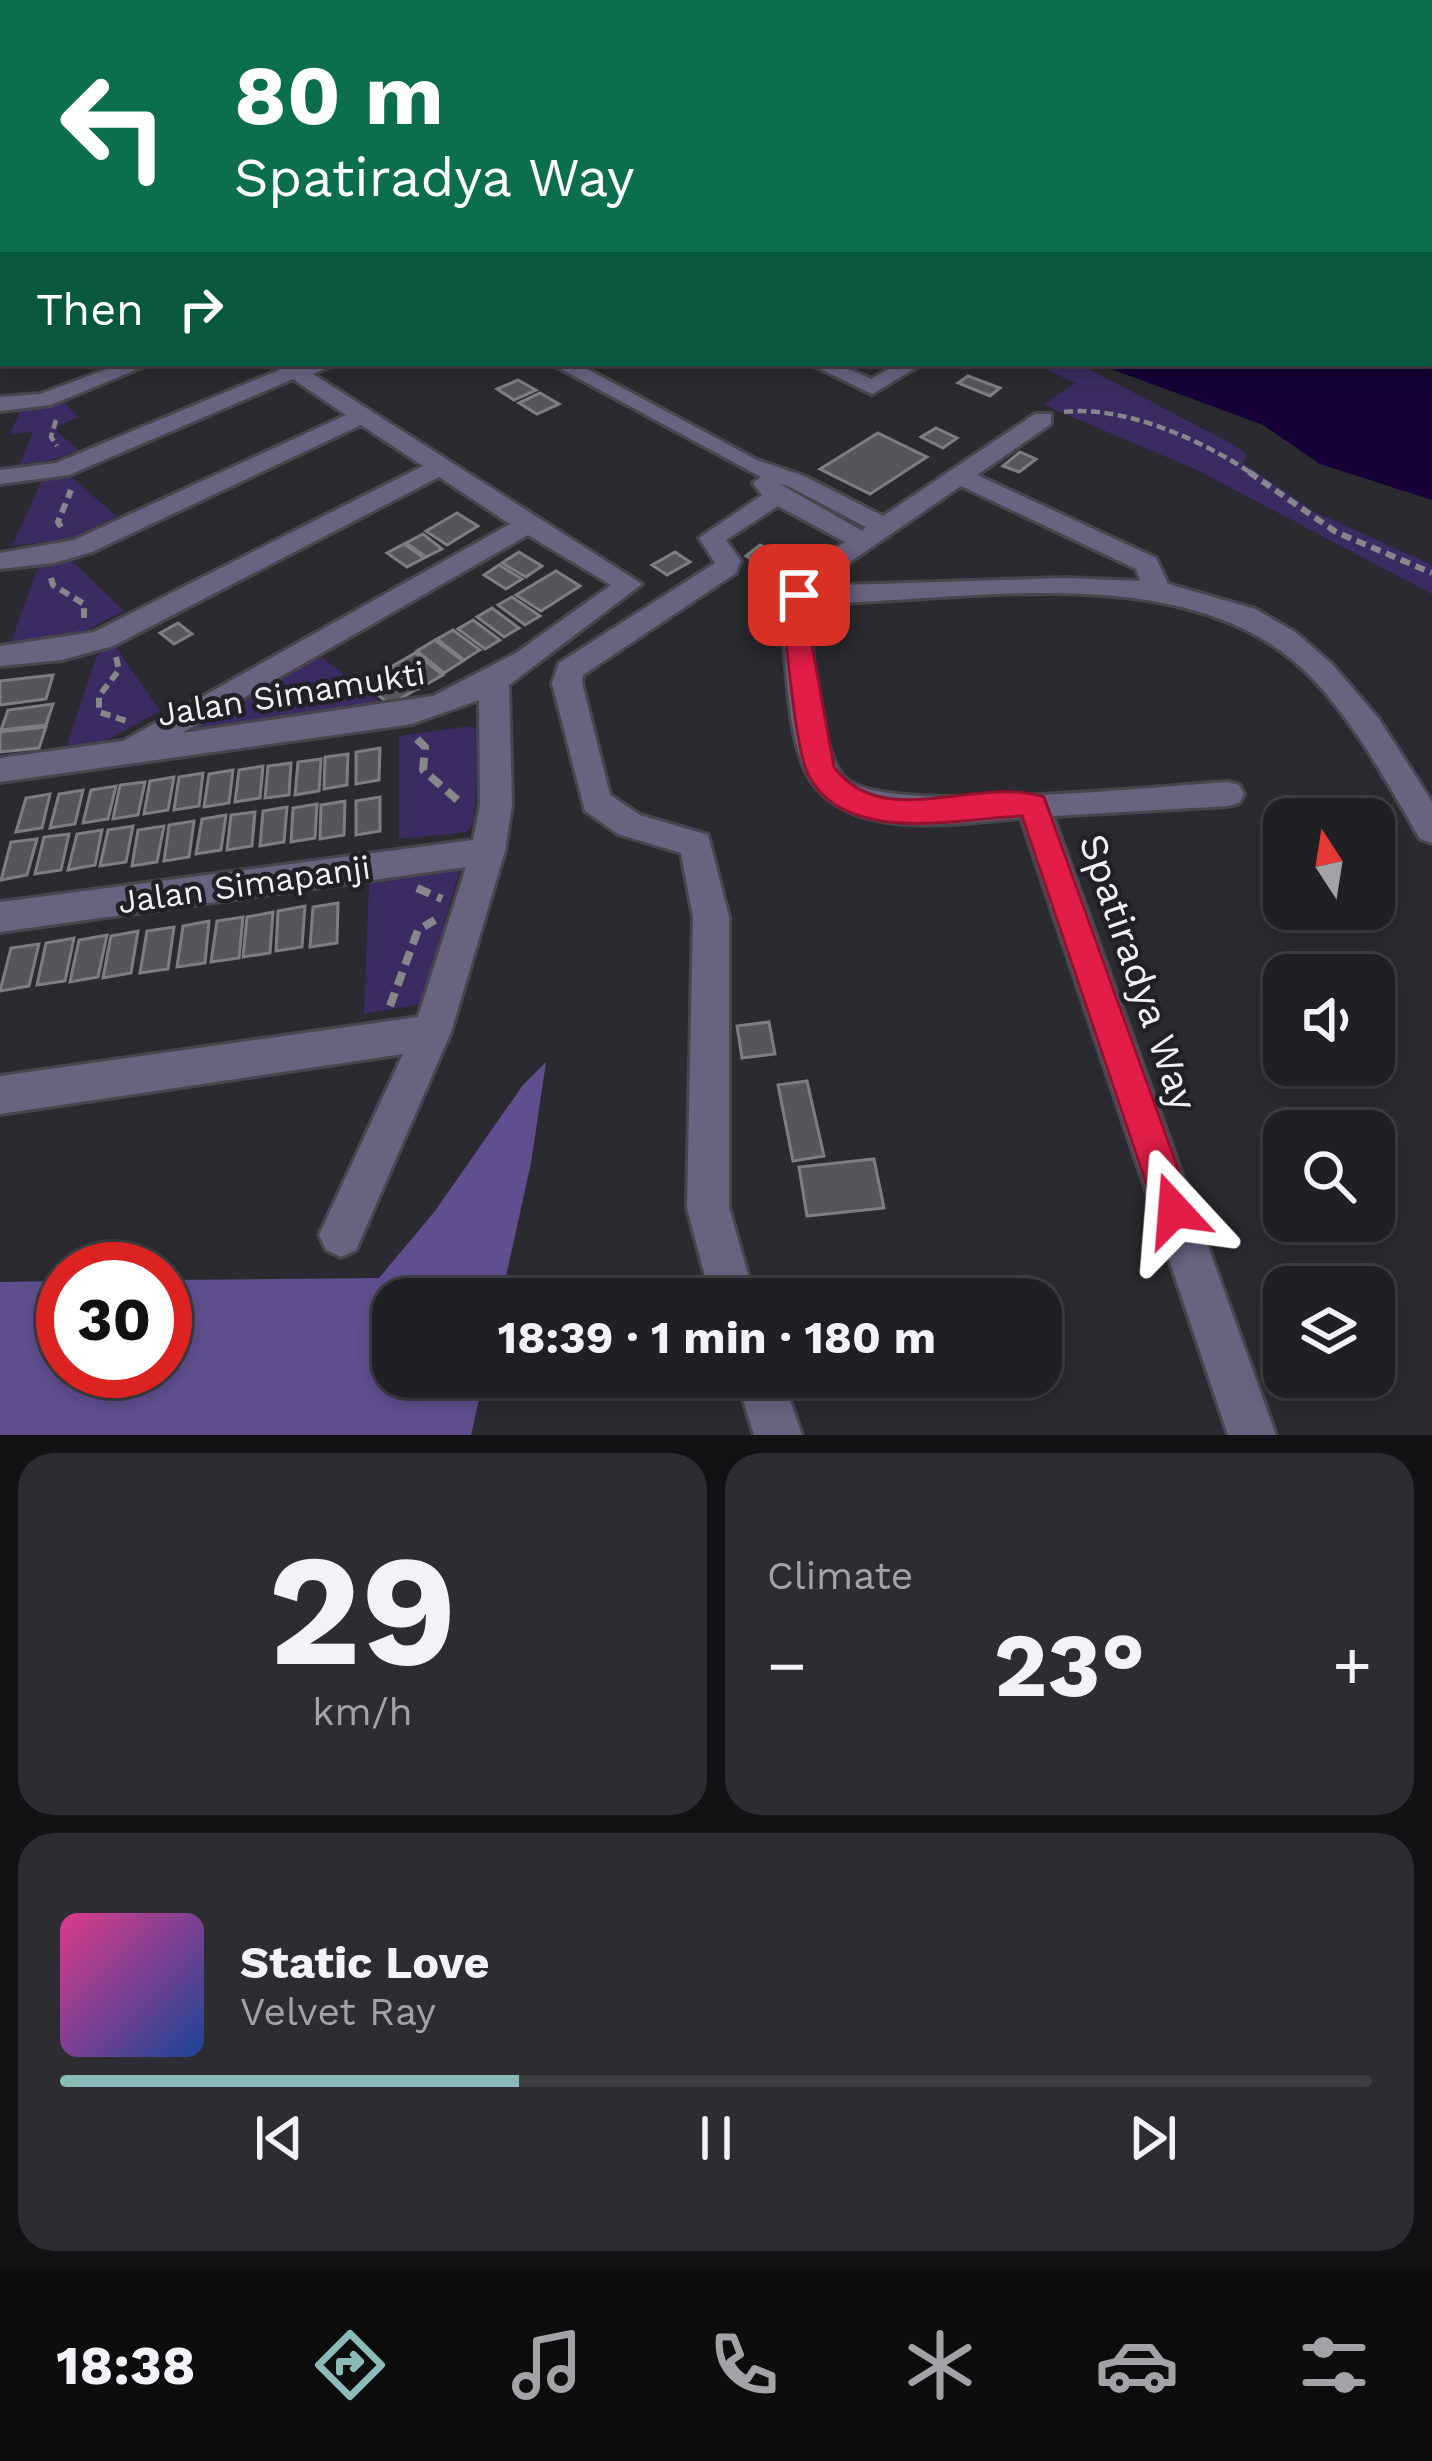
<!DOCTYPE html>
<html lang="en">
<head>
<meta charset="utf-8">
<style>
  :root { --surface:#202024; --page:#2d2d31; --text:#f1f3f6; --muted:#a2a3a6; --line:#3d3e41; --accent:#8bbbb9 }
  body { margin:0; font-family:"Work Sans",sans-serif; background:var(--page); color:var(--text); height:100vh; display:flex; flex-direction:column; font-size:45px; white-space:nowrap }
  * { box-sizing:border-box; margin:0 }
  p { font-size:39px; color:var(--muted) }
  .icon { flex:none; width:66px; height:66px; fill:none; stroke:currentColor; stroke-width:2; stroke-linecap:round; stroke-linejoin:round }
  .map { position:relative; height:1435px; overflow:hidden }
  .details { display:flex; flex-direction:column; gap:18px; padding:18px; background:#121214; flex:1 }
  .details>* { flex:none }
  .hud { position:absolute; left:0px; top:0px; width:1434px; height:366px; box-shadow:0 6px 18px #0003,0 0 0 3px var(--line); background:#0b6e4f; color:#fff; overflow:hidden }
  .needle { width:78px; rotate:348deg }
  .fabs { position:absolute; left:1263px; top:798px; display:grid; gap:24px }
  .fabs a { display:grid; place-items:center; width:132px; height:132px; border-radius:24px; background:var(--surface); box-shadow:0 6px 18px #0003,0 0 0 3px var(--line); font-size:60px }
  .speed { position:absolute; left:36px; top:1242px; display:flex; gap:24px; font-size:60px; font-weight:700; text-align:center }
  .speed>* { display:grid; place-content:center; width:156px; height:156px; border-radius:50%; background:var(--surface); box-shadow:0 6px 18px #0003,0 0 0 3px var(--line); line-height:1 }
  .speed .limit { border:18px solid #d22; background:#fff; color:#111 }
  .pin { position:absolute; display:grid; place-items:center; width:102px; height:102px; color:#fff; margin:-51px; border-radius:24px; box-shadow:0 6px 18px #0006 }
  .me { position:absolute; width:132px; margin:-66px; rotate:341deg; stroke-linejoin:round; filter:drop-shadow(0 0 9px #0008) }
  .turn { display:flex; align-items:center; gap:42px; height:252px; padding:0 36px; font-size:54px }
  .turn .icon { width:156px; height:156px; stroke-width:2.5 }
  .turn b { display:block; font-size:84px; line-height:102px }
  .then { display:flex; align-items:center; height:114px; padding:0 36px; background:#0003; gap:24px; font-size:45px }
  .big { font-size:90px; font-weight:700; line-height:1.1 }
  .details .widget { flex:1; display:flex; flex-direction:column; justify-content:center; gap:18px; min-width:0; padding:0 42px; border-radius:36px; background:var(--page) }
  .details .dial { align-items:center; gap:0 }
  .dial b { font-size:156px; line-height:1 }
  .song { display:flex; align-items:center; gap:36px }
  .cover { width:144px; height:144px; border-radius:18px; background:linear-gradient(135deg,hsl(330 70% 55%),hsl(220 70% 35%)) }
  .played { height:12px; border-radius:6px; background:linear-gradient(90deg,var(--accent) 35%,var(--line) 35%) }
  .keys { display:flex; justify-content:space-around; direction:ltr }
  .heat { display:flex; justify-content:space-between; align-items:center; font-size:66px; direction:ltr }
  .details .tiles { flex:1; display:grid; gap:18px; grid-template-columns:1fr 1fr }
  .widget:last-child { grid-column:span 2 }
  .trip { position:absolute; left:372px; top:1278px; width:690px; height:120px; border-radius:36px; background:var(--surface); box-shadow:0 6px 18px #0003,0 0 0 3px var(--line); font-weight:700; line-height:120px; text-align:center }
  .dock { display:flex; height:192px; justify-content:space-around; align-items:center; background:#0d0d0e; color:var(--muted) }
  .dock .icon { width:84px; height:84px }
  .dock .on { color:var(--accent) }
  .dock b { font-size:54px; color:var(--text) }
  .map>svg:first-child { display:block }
  .green { fill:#3b2b62 }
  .forest { fill:#604e8f }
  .water { fill:#160037 }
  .building { fill:#56555c; stroke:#7e7d84; stroke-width:3 }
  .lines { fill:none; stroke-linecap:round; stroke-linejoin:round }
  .service-casing { stroke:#47464c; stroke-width:6 }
  .minor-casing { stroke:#47464c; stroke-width:6 }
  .secondary-casing { stroke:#47464c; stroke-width:6 }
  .path-far2 { stroke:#87868b; stroke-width:4.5; stroke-dasharray:9 4.5; stroke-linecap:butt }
  .path-far1 { stroke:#87868b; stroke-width:6; stroke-dasharray:10 6; stroke-linecap:butt }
  .path { stroke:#87868b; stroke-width:8; stroke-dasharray:14 8; stroke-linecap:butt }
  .service { fill:#696380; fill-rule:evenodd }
  .minor { fill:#696380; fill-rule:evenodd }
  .secondary { fill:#8d82b1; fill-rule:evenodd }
  .route { fill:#e11d48; stroke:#92132f; stroke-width:3 }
  .labels { text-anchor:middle; stroke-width:9; stroke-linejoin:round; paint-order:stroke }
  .street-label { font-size:33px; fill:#f1f0f5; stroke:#212026 }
  .near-street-label { font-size:39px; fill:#f1f0f5; stroke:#212026 }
</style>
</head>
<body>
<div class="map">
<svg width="1432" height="1435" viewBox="0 0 1432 1435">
  <rect width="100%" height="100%" fill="#2b2a30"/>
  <g class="green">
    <path d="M1032 363H1077L1236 446 1248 456 1242 462 1313 511 1432 565V594L1197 470 1044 405 1075 383Z"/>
    <path d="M61 400 79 417 58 426 57 432 79 450 52 460 20 464 33 432 10 434 21 409Z"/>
    <path d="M68 474 116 516 73 538 12 546 43 478Z"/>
    <path d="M71 560 124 611 83 632 11 642 39 564Z"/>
    <path d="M115 646 160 711 105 741 67 746 97 655Z"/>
    <path d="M320 656 390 710 178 733Z"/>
    <path d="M470 726 479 731 474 821 467 832 399 839V736Z"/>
    <path d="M460 869 421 1004 364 1014 369 883Z"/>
  </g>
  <path class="forest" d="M546 1062 531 1163 501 1299H393V1377H484L471 1435H0V1282L63 1281V1371H165V1280L379 1278 435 1211 523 1085Z"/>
  <path class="water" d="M1432 93V500L1320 464 1263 425 1114 370 1106 363H1431Z"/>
  <g class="building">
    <path d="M968 376 1000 388 990 396 958 383Z"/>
    <path d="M518 380 536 390 514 400 497 389Z"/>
    <path d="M540 393 559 404 537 414 519 403Z"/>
    <path d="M936 428 957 438 943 448 921 437Z"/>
    <path d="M878 433 927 457 870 494 820 469Z"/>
    <path d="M1020 452 1036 459 1019 472 1003 466Z"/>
    <path d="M457 513 478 526 447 545 426 531Z"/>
    <path d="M423 534 442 549 426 557 406 543Z"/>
    <path d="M404 544 424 558 407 567 387 553Z"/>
    <path d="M760 545 783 558 769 568 746 556Z"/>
    <path d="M519 552 542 566 526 577 502 563Z"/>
    <path d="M675 552 690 562 667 575 652 565Z"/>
    <path d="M499 565 522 579 506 589 484 575Z"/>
    <path d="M556 571 580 586 541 611 516 595Z"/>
    <path d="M512 597 540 616 525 625 498 605Z"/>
    <path d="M492 608 519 628 504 637 477 617Z"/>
    <path d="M473 620 500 640 485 649 458 629Z"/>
    <path d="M178 623 192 634 174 644 160 633Z"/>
    <path d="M453 630 480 650 464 660 437 639Z"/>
    <path d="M435 640 463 661 444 673 417 651Z"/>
    <path d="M415 653 443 675 418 689 391 667Z"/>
    <path d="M388 667 415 690 390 705 363 682Z"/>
    <path d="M53 675 46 699 0 705V681Z"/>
    <path d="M53 704 46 725 1 730 8 710Z"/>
    <path d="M46 727 39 748 0 752V732Z"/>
    <path d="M380 748 379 780 356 784V752Z"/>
    <path d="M348 754 347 785 324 789 325 757Z"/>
    <path d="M321 759 319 791 295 795 298 762Z"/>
    <path d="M291 763 289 795 265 798 268 766Z"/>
    <path d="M263 766 260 798 235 802 239 770Z"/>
    <path d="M233 770 229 803 204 807 209 774Z"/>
    <path d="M203 773 199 806 174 810 179 777Z"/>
    <path d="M174 777 168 810 144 814 150 781Z"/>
    <path d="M145 782 138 815 113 819 120 785Z"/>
    <path d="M116 786 108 819 83 823 91 790Z"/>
    <path d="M83 790 75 824 50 828 59 794Z"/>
    <path d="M50 794 42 828 16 832 26 798Z"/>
    <path d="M380 797V831L356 835V801Z"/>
    <path d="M345 801 344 835 320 839 321 805Z"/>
    <path d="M317 804 315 838 291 842 293 808Z"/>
    <path d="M287 807 284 842 260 846 263 811Z"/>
    <path d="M255 812 252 846 227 850 231 815Z"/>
    <path d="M226 815 221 850 196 854 202 819Z"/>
    <path d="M194 821 189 857 164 861 169 825Z"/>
    <path d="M133 826 126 862 100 866 108 830Z"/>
    <path d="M164 826 157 862 132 866 138 830Z"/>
    <path d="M102 830 95 865 68 870 77 834Z"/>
    <path d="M69 834 61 870 35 874 44 837Z"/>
    <path d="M37 839 27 875 1 880 11 842Z"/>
    <path d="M338 903 337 943 310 947 313 907Z"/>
    <path d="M305 906 302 947 276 951 278 911Z"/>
    <path d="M273 912 270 953 243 957 247 917Z"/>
    <path d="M243 917 239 958 211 962 217 921Z"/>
    <path d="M209 921 205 963 177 967 183 926Z"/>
    <path d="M174 927 168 969 140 973 147 931Z"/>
    <path d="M138 931 131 973 103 978 111 936Z"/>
    <path d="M107 935 98 977 70 982 79 940Z"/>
    <path d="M74 938 65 981 37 985 46 943Z"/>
    <path d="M39 944 29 986 0 991 11 948Z"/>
    <path d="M769 1022 775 1054 742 1058 737 1026Z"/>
    <path d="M807 1081 824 1156 793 1161 778 1085Z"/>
    <path d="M874 1159 884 1208 807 1216 799 1167Z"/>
  </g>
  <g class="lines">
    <defs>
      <path id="service" d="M3 168V174L0 175V169Z"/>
      <g id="minor">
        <path d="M0 0H20L0 7Z"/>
        <path d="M225 0H244L247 3H229Z"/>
        <path d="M3 43V51L0 52V44Z"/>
        <path d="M3 67V75L0 76V68Z"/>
        <path d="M0 95H3L0 104Z"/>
        <path d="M3 129V139L0 140V130Z"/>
        <path d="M3 291V303L0 304V292Z"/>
        <path d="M3 348V360L0 361V349Z"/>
        <path d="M123 363H152L51 405 0 411V397L40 394Z"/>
        <path d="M273 363H337L313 374 642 584 509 685 512 805 505 851 451 1032 356 1250 341 1257 326 1250 319 1235 403 1054 0 1114V1076L418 1017 466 867 0 932V902L473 840 480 805 479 700 412 724 0 782V758L123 741 510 524 439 477 113 646 62 660 0 666V646L94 632 423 466 361 425 92 552 54 563 0 569V553L74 540 346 415 293 379 69 475 0 484V470L56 463 279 370ZM528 535 611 585 516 653 433 696 182 733Z"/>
        <path d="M550 363H576L757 460 804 476 883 516 1035 414H1051V424L977 475 1156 558 1168 584 1255 609 1295 632 1332 664 1379 719 1432 802V843L1420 839C1388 784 1357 726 1313 679 1199 559 989 598 838 603L812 595C807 630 819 758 847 780 892 815 1158 786 1228 782L1239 785 1244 794 1239 803 1228 806 1053 816 1276 1435H1228L1021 818C954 823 835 845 803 765 786 720 788 665 781 618 789 577 812 564 845 542L778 506 726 540 741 561 736 573 583 675 582 683 610 795 640 815 708 835 729 917V1208L755 1299H711L687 1208 693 917 681 853 618 834 585 811 552 683 559 663 715 563 699 538 762 495 753 483 761 477ZM778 483 788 486 866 527 862 531ZM961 486 1136 569 1140 581 1065 578 843 585 828 577Z"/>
        <path d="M808 363H835L871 379 899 363H924L872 394Z"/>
        <path d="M736 1377H782L802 1435H754Z"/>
      </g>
      <g id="secondary">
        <path d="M498 0H524L496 3Z"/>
        <path d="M3 154V164L0 165V155Z"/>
      </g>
    </defs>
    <use href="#service" class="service-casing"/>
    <use href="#minor" class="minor-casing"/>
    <use href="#secondary" class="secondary-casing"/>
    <g class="path-far2">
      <path d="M1064 412C1125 405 1204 441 1254 475"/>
      <path d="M56 420 51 437 57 446"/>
    </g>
    <g class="path-far1">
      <path d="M1249 472 1336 532 1432 573"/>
      <path d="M61 527 58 522 71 490"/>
      <path d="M51 578 53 585 84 604V618"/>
      <path d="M116 657 119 670 99 696V712L130 722"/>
    </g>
    <g class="path">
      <path d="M417 739 425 747 423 770 462 804"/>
      <path d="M417 888 442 899"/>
      <path d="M390 1006 418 930 435 920"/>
    </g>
    <use href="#service" class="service"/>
    <use href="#minor" class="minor"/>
    <use href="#secondary" class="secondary"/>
  </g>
  <path class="route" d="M799 587 811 595 807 618 834 767C883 833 977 775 1044 797L1193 1210 1188 1224 1174 1229 1160 1224 1155 1210 1022 816C958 819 843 846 808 774 795 747 788 653 783 618L787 595Z"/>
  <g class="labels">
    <g class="street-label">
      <text transform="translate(291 693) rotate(-9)" y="12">Jalan Simamukti</text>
      <text transform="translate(244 884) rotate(-8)" y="12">Jalan Simapanji</text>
    </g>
    <g class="near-street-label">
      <text transform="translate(1139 972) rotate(71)" y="14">Spatiradya Way</text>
    </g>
  </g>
</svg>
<div class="fabs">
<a><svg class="needle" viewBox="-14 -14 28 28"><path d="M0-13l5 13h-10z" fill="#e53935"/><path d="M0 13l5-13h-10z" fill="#a2a3a6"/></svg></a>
<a><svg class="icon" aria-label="sound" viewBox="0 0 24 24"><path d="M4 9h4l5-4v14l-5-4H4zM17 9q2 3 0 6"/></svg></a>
<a><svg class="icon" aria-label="search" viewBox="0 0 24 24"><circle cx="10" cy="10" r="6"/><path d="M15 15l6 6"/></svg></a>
<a><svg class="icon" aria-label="layers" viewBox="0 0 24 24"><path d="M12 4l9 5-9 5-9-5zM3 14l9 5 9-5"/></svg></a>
</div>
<div class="speed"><div class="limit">30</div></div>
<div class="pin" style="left:799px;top:595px;background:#d93025"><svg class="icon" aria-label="arrive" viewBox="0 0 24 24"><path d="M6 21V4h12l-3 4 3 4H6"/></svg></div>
<svg class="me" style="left:1174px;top:1210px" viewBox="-20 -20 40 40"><path d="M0-17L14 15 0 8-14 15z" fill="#e11d48" stroke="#fff" stroke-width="4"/></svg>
<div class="trip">18:39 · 1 min · 180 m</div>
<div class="hud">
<div class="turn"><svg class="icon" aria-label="left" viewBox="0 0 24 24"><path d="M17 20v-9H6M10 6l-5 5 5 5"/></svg><div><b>80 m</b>Spatiradya Way</div></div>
<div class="then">Then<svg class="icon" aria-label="right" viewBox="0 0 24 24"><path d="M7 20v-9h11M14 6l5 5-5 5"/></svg></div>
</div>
</div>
<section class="details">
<div class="tiles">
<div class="widget dial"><b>29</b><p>km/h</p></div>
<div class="widget"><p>Climate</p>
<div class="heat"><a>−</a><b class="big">23°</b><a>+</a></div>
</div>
<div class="widget">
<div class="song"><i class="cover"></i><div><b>Static Love</b><p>Velvet Ray</p></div></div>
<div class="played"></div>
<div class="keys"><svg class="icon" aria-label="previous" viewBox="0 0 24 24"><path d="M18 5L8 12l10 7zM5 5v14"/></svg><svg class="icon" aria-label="pause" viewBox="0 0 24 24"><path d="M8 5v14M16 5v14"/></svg><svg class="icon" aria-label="next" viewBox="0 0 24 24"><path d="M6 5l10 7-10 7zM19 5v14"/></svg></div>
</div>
</div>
</section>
<nav class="dock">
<b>18:38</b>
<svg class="icon on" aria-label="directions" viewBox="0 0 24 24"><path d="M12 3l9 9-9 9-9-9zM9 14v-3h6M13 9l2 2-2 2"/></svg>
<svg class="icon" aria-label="music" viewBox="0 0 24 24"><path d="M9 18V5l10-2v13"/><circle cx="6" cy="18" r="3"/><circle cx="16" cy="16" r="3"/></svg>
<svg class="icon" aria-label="phone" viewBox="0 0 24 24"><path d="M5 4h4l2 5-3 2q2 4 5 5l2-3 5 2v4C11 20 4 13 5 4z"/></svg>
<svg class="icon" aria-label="climate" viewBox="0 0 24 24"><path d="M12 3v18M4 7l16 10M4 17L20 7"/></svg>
<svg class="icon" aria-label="car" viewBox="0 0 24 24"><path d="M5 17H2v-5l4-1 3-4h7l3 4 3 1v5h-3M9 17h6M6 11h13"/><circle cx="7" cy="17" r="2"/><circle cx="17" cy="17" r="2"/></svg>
<svg class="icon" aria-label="filters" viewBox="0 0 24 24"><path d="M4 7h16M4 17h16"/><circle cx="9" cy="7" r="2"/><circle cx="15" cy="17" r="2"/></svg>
</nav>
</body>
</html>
